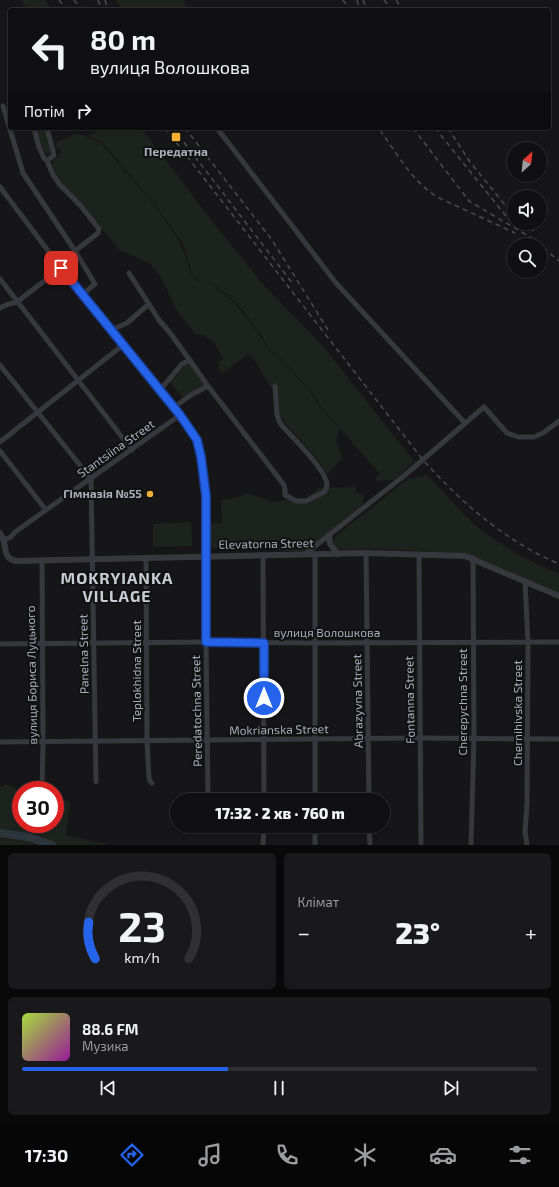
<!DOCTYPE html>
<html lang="uk">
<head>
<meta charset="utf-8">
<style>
  :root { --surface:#101012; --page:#19191b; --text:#f1f3f6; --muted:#9c9d9f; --line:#303032; --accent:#2563eb }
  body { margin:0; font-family:"Exo 2",sans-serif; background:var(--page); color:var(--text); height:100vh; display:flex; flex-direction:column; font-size:15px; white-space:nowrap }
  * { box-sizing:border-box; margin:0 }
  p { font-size:13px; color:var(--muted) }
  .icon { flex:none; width:22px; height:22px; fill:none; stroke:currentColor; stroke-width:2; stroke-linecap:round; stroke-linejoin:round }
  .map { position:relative; height:845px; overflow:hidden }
  .panel { display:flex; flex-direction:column; gap:8px; padding:8px; background:#09090a; flex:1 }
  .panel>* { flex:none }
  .guide { position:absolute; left:8px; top:8px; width:543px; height:122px; border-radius:4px; box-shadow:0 1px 3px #0004,0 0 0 1px var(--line); background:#101012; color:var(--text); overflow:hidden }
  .needle { width:26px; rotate:27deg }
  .buttons { position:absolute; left:507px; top:142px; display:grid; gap:8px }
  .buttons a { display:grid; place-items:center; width:40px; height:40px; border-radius:50%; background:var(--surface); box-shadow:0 1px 3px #0004,0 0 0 1px var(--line); font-size:20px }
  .speed { position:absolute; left:12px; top:781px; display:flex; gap:8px; font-size:20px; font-weight:700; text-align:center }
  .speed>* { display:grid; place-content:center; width:52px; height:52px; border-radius:50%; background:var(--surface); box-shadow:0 1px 3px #0004,0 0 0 1px var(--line); line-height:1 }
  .speed .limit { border:6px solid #d22; background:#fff; color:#111 }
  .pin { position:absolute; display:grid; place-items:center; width:34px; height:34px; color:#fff; margin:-17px; border-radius:8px; box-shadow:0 2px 6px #0006 }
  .me { position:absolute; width:44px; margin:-22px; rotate:0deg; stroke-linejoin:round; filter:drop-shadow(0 0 3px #0008) }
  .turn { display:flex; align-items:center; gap:14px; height:84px; padding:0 16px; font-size:18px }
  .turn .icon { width:52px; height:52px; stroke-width:2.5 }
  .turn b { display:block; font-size:28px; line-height:34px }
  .then { display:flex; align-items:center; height:38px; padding:0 16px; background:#0003; gap:8px; font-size:15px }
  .big { font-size:30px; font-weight:800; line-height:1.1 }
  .panel .card { flex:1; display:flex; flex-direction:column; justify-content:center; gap:6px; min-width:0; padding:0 14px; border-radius:6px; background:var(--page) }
  .panel .dial { align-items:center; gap:0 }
  .dial svg { height:104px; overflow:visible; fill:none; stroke:var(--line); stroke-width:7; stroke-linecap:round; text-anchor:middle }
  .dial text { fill:var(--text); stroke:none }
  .song { display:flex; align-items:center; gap:12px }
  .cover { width:48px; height:48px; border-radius:6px; background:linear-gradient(135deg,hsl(80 70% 55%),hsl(300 70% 35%)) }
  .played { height:4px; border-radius:2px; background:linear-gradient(90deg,var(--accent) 40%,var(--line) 40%) }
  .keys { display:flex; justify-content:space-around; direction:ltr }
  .heat { display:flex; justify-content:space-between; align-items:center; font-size:22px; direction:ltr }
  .panel .tiles { flex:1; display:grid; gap:8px; grid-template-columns:1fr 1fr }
  .card:last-child { grid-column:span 2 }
  .trip { position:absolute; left:170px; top:793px; width:220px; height:40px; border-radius:20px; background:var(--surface); box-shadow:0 1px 3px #0004,0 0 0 1px var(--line); font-weight:800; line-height:40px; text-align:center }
  .tab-bar { display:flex; height:64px; justify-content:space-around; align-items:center; background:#060607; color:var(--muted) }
  .tab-bar .icon { width:28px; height:28px }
  .tab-bar .selected { color:var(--accent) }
  .tab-bar b { font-size:18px; color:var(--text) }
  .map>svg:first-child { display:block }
  .green { fill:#1c231d }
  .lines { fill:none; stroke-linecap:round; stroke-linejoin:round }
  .river { stroke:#2c353c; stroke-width:8 }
  .minor { stroke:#37383d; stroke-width:5 }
  .tertiary { stroke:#37383d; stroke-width:6 }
  .rail { stroke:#4a4c52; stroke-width:1.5; stroke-dasharray:5 4; stroke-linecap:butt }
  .route-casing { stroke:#184099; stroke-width:10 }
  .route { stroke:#2563eb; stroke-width:7 }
  .poi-dot { fill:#f2b134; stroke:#111113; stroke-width:1.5 }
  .labels { text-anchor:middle; stroke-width:4; stroke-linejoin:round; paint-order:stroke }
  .poi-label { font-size:12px; font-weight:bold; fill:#a8adb8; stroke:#111113 }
  .street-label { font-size:12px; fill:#a8adb8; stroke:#111113 }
  .district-label { font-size:16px; font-weight:bold; letter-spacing:1px; fill:#c9ccd4; stroke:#111113 }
</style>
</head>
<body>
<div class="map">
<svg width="559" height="845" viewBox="0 0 559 845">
  <rect width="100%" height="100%" fill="#161618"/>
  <g class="green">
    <path d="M21 0H45L52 10H27Z"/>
    <path d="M117 0H183L189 10H124L117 3Z"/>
    <path d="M36 128H45L50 145V153L47 154C40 147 39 137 36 128Z"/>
    <path d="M95 128H141L215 225 262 283 322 345 414 461 394 480 376 481 375 479 380 474 320 406 314 395 282 360 269 349 259 332 240 307 228 295 204 278 227 296 239 308 258 333 269 350 281 360 313 395 319 406 339 429 336 442 340 450 342 459 327 474C313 449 289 432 274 407L275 401 274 392 267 382 258 365 248 354 221 374 219 368 218 362 223 359C215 344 214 336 195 334L176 309 160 275 150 264 120 250 63 185 53 170 52 163 62 151 55 147 57 142 75 134 84 135 102 144 154 205 180 242 192 276 198 281 202 279 198 280 193 276 182 242 155 205 103 143 88 135 96 132Z"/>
    <path d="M189 363 205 385 184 399 170 382 185 365Z"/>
    <path d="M426 474C439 487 451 501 464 514 489 541 526 559 559 574V593L469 555 458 553 375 549 341 550 336 548 333 542 337 535 410 477 413 479 418 476 421 478Z"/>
    <path d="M355 487 357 493 364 495 363 502 360 508 305 551H280L271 543H262V548H208V524L222 523 221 500 237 498 245 494 255 495 271 502 288 500 292 502H304L309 496 319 488Z"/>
    <path d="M191 522 192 546 153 547V524Z"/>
    <path d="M5 784 21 791V824H55V797L70 801 66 835 109 845H0V786L4 787Z"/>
  </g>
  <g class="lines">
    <path class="river" d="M0 833 28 837 52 845"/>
    <g class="minor">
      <path d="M3 106 23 173 75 251 95 284 82 295"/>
      <path d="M34 128 39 147 44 158 47 161 53 175 60 185 80 205 99 229 98 233 75 251"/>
      <path d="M47 128 54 155 47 161"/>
      <path d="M217 128 336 283 465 423"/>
      <path d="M0 187 61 268 180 415 197 440 201 457 206 496 205 557 208 800"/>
      <path d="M129 273 159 320 171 334 208 386 284 485 285 489V495L296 501H306L324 492C324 492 327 487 327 486 328 470 290 436 280 423L277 415 275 386"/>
      <path d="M0 279 132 450"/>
      <path d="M0 308 6 305 17 302 61 268"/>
      <path d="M111 330 127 323 149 304"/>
      <path d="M0 365 91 479 96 782"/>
      <path d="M160 390 182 364 190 360"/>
      <path d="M174 407 191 395 208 386"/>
      <path d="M0 442 123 345"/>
      <path d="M0 451 46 510"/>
      <path d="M4 540 11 537 15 532 180 415"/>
      <path d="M366 553 369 800"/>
      <path d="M305 554 405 475 484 407 507 433 518 437H534L543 433 559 421"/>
      <path d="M315 554V800"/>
      <path d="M419 554 421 845"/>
      <path d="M263 555 264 800"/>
      <path d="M146 558 147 741 149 778 150 781 152 783"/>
      <path d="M42 560 43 742 42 790"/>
      <path d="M525 581 528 643 527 804 525 832 527 845"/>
      <path d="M0 644 206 642 315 643 559 642"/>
      <path d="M0 742 420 738 559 739"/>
      <path d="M369 826 370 845"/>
      <path d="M263 845 264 826"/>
      <path d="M315 845V826"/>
      <path d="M471 845 474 737 473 558"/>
    </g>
    <g class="tertiary">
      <path d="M0 533C9 545 0 557 16 561L366 553 465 556 559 596"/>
      <path d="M329 535 330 544 338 554"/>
    </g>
    <g class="rail">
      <path d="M59 0 67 10"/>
      <path d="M74 0 82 10"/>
      <path d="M98 0 102 10"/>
      <path d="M105 0 108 10"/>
      <path d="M343 0 350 10"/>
      <path d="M357 0 360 10"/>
      <path d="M363 0 367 10"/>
      <path d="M384 0 392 10"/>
      <path d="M396 0 403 10"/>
      <path d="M165 128 423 460C462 503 505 541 559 564"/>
      <path d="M173 128 293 284"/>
      <path d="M185 128 272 240 328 330"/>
      <path d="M413 128 469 201 530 237 559 261"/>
      <path d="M435 128 510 221"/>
      <path d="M448 128 470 162 514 216"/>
      <path d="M380 130C397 154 412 181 437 197L515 233"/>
      <path d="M522 223 535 232"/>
    </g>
  </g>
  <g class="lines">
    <defs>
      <path id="route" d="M61 268 180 415 197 440 201 457 206 496V642L264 643V698"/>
    </defs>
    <use href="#route" class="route-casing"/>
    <use href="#route" class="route"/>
  </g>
  <g class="poi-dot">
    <rect x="171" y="132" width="10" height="10" rx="2"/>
    <circle cx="150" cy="494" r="4"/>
  </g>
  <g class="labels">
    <g class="poi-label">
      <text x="176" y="156">Передатна</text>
      <text x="142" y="498" text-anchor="end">Гімназія №55</text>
    </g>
    <g class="street-label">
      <text transform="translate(116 449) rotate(-35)" y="4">Stantsiina Street</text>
      <text transform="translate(266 544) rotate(-1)" y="4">Elevatorna Street</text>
      <text x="327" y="637">вулиця Волошкова</text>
      <text transform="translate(84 654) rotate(-91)" y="4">Panelna Street</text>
      <text transform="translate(137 671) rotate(-90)" y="4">Teplokhidna Street</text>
      <text transform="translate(32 675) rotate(-91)" y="4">вулиця Бориса Луцького</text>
      <text transform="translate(410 700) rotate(-91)" y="4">Fontanna Street</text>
      <text transform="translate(358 701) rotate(-91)" y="4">Abrazyvna Street</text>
      <text transform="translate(463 702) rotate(-90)" y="4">Cherepychna Street</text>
      <text transform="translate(197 711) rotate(-91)" y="4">Peredatochna Street</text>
      <text transform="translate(518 713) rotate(-90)" y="4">Chernihivska Street</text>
      <text transform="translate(279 730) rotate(-1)" y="4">Mokrianska Street</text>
    </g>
    <g class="district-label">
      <text x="117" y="584">MOKRYIANKA<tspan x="117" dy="18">VILLAGE</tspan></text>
    </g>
  </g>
</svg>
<div class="buttons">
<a><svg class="needle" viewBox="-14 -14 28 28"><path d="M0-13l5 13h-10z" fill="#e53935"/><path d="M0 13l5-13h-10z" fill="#9c9d9f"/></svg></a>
<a><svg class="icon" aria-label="sound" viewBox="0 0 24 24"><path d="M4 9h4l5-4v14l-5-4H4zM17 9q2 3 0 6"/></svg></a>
<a><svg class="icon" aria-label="search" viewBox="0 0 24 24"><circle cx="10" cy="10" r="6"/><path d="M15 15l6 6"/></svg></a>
</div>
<div class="speed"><div class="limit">30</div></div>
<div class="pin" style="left:61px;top:268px;background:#d93025"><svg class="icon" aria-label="arrive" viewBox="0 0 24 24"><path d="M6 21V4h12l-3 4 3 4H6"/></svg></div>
<svg class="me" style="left:264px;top:698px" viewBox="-20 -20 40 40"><circle r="17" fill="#2563eb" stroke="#fff" stroke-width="3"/><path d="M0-11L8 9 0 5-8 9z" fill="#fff"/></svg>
<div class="trip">17:32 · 2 хв · 760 m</div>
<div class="guide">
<div class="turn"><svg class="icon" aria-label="left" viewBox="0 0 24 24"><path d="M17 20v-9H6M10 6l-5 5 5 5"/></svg><div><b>80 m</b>вулиця Волошкова</div></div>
<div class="then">Потім<svg class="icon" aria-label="right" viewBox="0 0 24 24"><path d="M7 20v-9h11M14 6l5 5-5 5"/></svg></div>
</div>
</div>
<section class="panel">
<div class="tiles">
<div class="card dial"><svg viewBox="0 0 100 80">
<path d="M14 69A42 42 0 1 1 86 69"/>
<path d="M14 69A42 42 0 0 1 9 41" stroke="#2563eb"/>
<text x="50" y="56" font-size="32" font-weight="700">23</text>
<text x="50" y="72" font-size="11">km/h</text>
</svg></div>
<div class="card"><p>Клімат</p>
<div class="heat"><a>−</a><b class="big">23°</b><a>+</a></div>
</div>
<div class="card">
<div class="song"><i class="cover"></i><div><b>88.6 FM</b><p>Музика</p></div></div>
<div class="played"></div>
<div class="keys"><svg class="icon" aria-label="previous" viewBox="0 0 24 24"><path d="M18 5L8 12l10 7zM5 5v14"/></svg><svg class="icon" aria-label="pause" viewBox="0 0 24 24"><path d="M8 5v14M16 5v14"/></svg><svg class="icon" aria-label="next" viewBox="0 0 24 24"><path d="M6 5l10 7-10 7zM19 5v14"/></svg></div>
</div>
</div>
</section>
<nav class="tab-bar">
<b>17:30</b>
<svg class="icon selected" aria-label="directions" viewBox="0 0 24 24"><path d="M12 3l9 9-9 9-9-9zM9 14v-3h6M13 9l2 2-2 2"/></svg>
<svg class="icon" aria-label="music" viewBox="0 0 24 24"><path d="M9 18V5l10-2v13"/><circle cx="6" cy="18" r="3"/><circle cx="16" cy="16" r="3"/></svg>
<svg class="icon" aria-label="phone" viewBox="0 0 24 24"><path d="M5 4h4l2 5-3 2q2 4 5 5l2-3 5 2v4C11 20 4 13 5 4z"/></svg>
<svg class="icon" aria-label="climate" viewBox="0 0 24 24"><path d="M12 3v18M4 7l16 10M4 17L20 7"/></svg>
<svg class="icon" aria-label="car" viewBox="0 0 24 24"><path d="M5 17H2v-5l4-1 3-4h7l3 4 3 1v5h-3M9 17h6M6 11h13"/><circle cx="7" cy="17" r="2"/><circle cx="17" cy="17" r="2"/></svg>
<svg class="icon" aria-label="filters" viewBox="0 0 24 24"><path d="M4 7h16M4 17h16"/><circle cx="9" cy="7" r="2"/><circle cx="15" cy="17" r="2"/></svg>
</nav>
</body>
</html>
